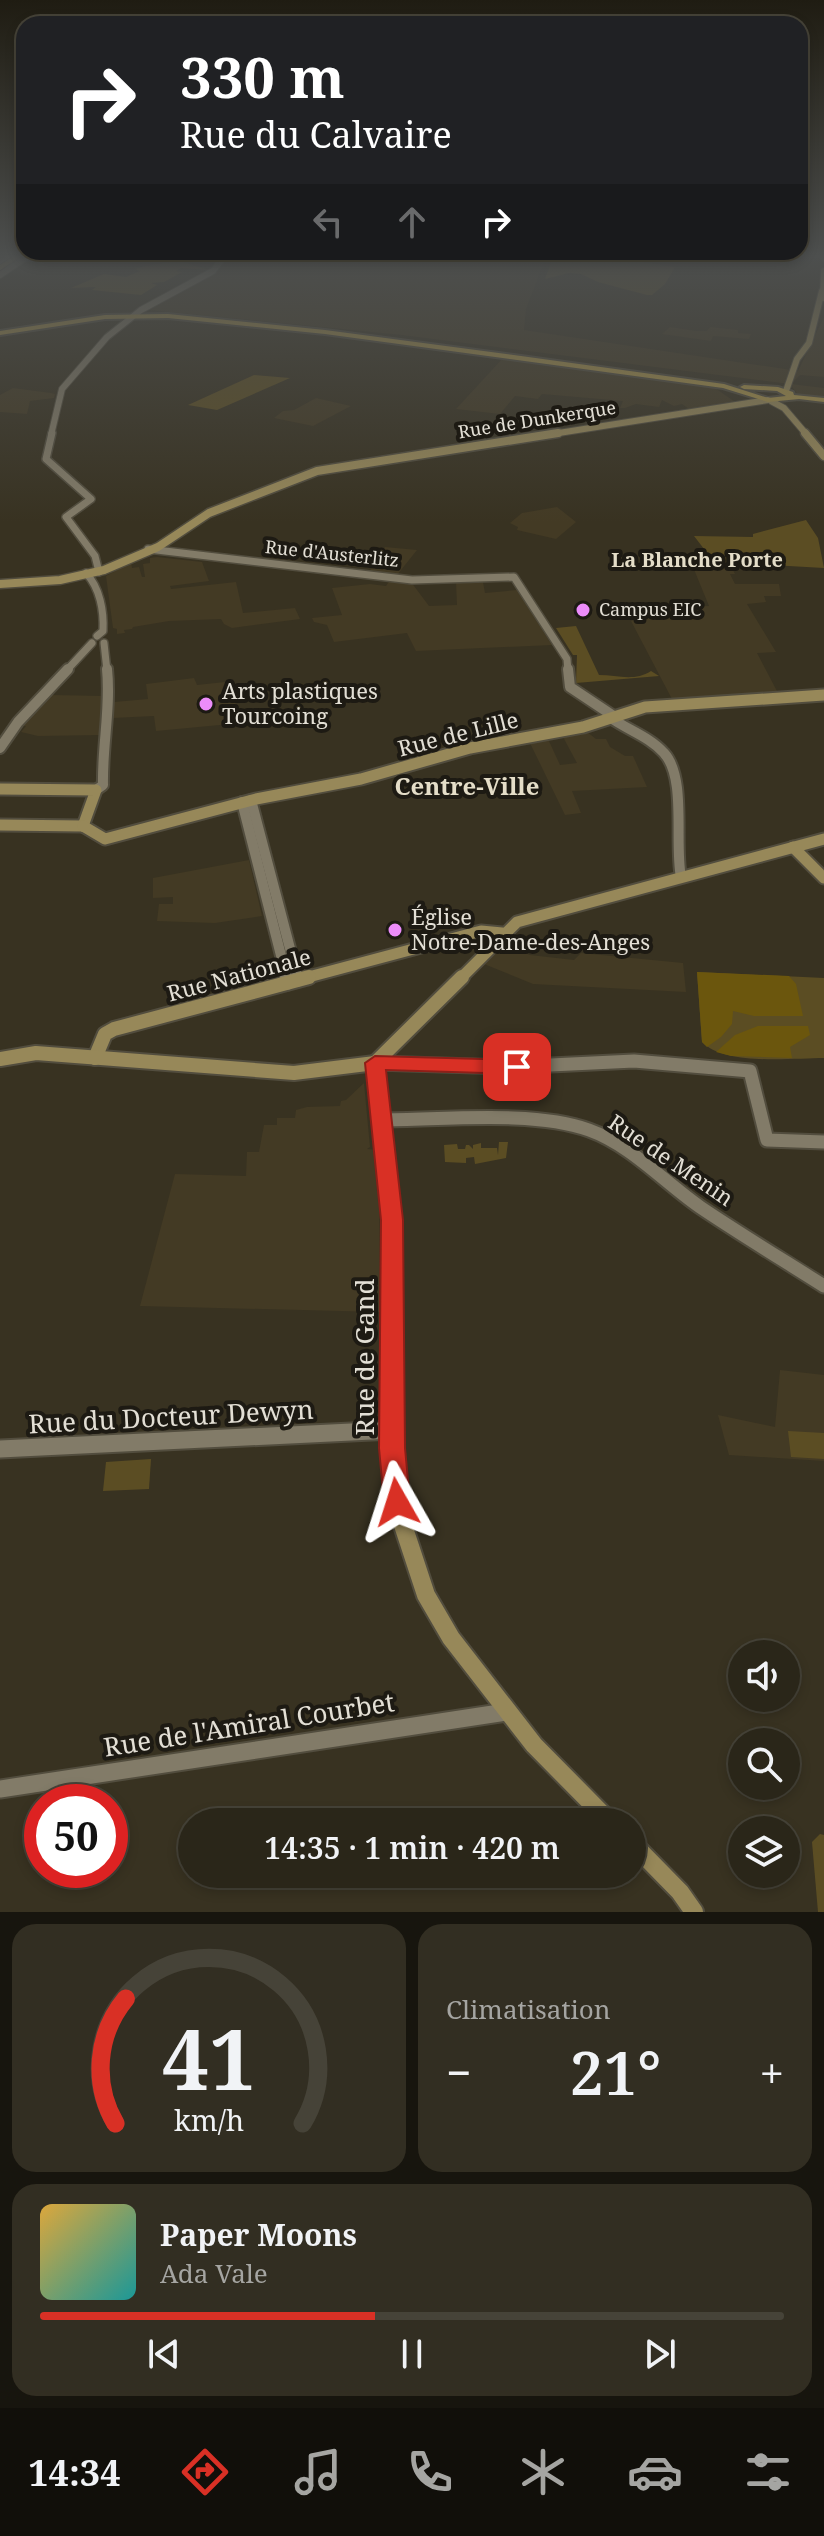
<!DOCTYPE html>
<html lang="fr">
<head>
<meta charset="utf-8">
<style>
  :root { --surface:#2a2619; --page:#322e22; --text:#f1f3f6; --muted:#a5a5a2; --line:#464338; --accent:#d93025 }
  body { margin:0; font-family:"Noto Serif",serif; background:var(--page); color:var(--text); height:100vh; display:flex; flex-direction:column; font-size:30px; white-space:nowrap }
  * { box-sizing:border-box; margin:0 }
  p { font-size:26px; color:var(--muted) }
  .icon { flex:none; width:44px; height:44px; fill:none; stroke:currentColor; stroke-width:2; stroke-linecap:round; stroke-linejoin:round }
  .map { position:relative; height:1912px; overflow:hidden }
  .side { display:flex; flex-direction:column; gap:12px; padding:12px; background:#17150e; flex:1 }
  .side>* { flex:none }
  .banner { position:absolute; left:16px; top:16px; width:792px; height:244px; border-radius:24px; box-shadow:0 4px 12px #0003,0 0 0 2px var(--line); background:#202124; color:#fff; overflow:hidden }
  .fabs { position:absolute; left:728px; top:1640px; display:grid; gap:16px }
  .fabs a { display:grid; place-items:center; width:72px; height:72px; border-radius:50%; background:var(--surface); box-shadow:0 4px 12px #0003,0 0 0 2px var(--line); font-size:40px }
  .speed { position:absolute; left:24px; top:1784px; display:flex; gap:16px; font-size:40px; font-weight:700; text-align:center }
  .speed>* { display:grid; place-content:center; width:104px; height:104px; border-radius:50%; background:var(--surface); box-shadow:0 4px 12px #0003,0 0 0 2px var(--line); line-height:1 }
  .speed .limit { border:12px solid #d22; background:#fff; color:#111 }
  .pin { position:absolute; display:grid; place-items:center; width:68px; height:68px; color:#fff; margin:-34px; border-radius:16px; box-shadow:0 4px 12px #0006 }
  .me { position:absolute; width:88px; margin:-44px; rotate:354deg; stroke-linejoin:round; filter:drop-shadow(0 0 6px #0008) }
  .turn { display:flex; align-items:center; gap:28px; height:168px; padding:0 32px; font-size:36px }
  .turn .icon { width:104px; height:104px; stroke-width:2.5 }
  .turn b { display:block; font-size:56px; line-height:68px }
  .lanes { display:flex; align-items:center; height:76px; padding:0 32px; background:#0003; justify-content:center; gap:40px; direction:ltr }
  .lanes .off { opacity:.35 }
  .big { font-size:60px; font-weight:600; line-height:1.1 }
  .side .tile { flex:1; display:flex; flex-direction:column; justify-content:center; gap:12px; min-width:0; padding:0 28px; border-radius:24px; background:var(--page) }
  .side .dial { align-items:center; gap:0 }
  .dial svg { height:208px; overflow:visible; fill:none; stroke:var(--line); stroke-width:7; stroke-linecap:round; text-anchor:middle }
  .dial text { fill:var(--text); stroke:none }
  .song { display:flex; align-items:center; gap:24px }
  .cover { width:96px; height:96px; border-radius:12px; background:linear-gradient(135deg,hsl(40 70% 55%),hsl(180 70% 35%)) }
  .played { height:8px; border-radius:4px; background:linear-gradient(90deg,var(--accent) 45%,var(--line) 45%) }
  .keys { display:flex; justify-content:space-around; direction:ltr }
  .heat { display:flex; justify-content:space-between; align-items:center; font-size:44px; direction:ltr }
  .side .tiles { flex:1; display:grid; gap:12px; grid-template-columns:1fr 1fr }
  .tile:last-child { grid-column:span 2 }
  .trip { position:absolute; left:178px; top:1808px; width:468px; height:80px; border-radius:40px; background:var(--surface); box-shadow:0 4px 12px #0003,0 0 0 2px var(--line); font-weight:600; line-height:80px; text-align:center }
  .menu { display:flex; height:128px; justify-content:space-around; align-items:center; background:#110f0a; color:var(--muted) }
  .menu .icon { width:56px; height:56px }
  .menu .on { color:var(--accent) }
  .menu b { font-size:36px; color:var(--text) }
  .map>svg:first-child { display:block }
  .built { fill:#433a24 }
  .green { fill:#5b4d23 }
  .forest { fill:#6b560d }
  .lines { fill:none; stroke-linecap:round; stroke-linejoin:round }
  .tertiary-far4-casing { stroke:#524d3e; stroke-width:8 }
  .tertiary-far3-casing { stroke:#524d3e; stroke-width:10 }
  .tertiary-far2-casing { stroke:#524d3e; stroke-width:14 }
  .tertiary-far1-casing { stroke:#524d3e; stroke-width:17 }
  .tertiary-casing { stroke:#524d3e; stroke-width:21 }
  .secondary-far4-casing { stroke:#524d3e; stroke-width:8 }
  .secondary-far3-casing { stroke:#524d3e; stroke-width:11 }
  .secondary-far2-casing { stroke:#524d3e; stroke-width:15 }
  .secondary-far1-casing { stroke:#524d3e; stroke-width:18 }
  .secondary-casing { stroke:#524d3e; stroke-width:22 }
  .primary-casing { stroke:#524d3e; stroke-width:4 }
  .tertiary-far4 { stroke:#827b68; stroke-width:6 }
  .tertiary-far3 { stroke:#827b68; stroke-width:7 }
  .tertiary-far2 { stroke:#827b68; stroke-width:10 }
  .tertiary-far1 { stroke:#827b68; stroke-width:13 }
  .tertiary { stroke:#827b68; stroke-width:17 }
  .secondary-far4 { stroke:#978859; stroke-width:6 }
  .secondary-far3 { stroke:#978859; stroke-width:8 }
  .secondary-far2 { stroke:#978859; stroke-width:11 }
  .secondary-far1 { stroke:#978859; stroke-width:14 }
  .secondary { stroke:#978859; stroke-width:18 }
  .primary { fill:#ac954b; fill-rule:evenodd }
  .tram { stroke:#9a9588; stroke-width:2 }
  .route { fill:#d93025; stroke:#8d1f18; stroke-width:2 }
  .poi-dot { fill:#ec8cfa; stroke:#1d1a13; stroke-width:3 }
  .labels { text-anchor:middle; stroke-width:8; stroke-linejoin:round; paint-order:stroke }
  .far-street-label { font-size:18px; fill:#e3dfd5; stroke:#1d1a13 }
  .far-poi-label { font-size:18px; fill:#e3dfd5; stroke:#1d1a13; text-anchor:start }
  .far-neighbourhood-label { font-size:20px; font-weight:bold; fill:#e4ddc8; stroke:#1d1a13 }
  .poi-label { font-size:22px; fill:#e3dfd5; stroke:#1d1a13; text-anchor:start }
  .street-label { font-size:22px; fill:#e3dfd5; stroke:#1d1a13 }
  .neighbourhood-label { font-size:24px; font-weight:bold; fill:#e4ddc8; stroke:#1d1a13 }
  .near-street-label { font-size:26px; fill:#e3dfd5; stroke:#1d1a13 }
</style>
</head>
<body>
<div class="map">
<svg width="824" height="1912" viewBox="0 0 824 1912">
  <rect width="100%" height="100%" fill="#383221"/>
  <g class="built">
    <path d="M227 254H547L526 309 524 330 798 371 824 317V377L800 375 791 384 824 388V401L799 396 790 384 402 335 139 309 212 270Z"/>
    <path d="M670 327 696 331H707L710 327 738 330V333L751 334 749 339 713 336 711 341 662 334Z"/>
    <path d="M503 358 715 388 738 404 692 411 682 404 674 406 662 400 659 407 636 404 625 408H620L623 401 542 394 538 399 515 396 500 414 456 409Z"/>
    <path d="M13 388 51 393 55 394 54 398 30 401 27 414 0 412V395Z"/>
    <path d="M316 398 351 406 313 426 274 418 283 411 294 410Z"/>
    <path d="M557 507 576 522 556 539 517 530 518 527 510 523 522 513Z"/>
    <path d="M385 547 417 550 397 575 369 572Z"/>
    <path d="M157 557 202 562 209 581 170 586 171 589 236 582 243 613 295 608 300 619 232 628 224 624 221 619 169 621 133 627 132 629 124 630 125 633 117 634V629L113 628 106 576 131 562 132 568 139 567 142 577H145L143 564 150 563V558Z"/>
    <path d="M693 567 732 568 735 574H730L735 584H779L781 596H764L766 602 747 604 776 652 757 653 778 693 673 701 631 621 639 618 633 607 709 606Z"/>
    <path d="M390 580 411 582 429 606 457 605 456 582H483L485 593 517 590 552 645 416 651 407 633 334 642 327 625 314 622 312 618 342 615 332 588 370 584 386 586Z"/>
    <path d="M194 678 197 685 234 681 236 709 241 723 156 731 154 716 113 718 114 702 148 699 146 684Z"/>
    <path d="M49 695 106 696 102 735 38 736 21 732 26 726H20Z"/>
    <path d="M587 732 596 739H606L610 747 625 756H633L647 787 572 791 581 813 565 815 529 741 548 739 560 765 577 763 563 737Z"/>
    <path d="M249 860 262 916 215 923 157 921 159 904H173V897L153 898V878Z"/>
    <path d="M504 944 530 955 574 960 581 953 683 963 686 992 533 984 484 964Z"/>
    <path d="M364 1083 370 1147 367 1149 379 1150 380 1312 140 1306 175 1174 246 1176 247 1152H259L264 1125H277V1118H295L296 1110 307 1107 340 1106 341 1101 346 1100Z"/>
    <path d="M780 1370 824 1375V1461L729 1455 718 1415 775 1427Z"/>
  </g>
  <g class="green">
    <path d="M554 254H627L623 259 675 267 665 284 652 295H647L598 282 581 274 569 273 545 279Z"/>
    <path d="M176 260 209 270 181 268 176 271 182 272 164 282 151 283 157 285 141 295 92 290 96 287 71 288 104 274 126 277 140 271 135 269C149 264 162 265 176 260Z"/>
    <path d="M254 375 290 378 217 410 188 405Z"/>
    <path d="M806 520 818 538 824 568 719 562 717 558H711L694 536 753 537V534Z"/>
    <path d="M576 626 599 675C617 675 634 682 651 671L659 676 576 683 577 655H573L556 628Z"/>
    <path d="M697 972 824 978V1058C792 1058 725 1066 702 1042Z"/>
    <path d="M499 1142H508L506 1158 475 1164 474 1157 466 1158V1163L445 1162 444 1145 457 1144 458 1149H465L466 1145H469L473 1149V1145L481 1143V1148H497L498 1155Z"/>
    <path d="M788 1431 824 1433V1459L791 1457Z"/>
    <path d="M151 1459 149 1489 103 1491 106 1462Z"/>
    <path d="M820 1834 824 1835V1912H818L812 1842Z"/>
  </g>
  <g class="forest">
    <path d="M697 972 789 976 796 984 803 1016H754L733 1011 732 1024 721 1037 707 1047 702 1042Z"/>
    <path d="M758 1026H808L810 1035 790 1047 792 1058 731 1056 716 1052 735 1035Z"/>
  </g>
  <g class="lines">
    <defs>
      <g id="tertiary-far4">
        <path d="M0 259 8 254"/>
        <path d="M0 275 31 254"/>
        <path d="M51 435 62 389 107 337 141 310 213 271 226 254"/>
      </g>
      <g id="tertiary-far3">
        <path d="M52 433 46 459 91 499 66 517 95 556 99 572"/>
        <path d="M148 549 412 580 514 577 567 659 568 671"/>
        <path d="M86 573C100 588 104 611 103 631L97 636"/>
        <path d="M104 643 107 671"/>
        <path d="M66 671 92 643"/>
      </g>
      <g id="tertiary-far2">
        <path d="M568 669 570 687 615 717"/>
        <path d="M611 718C628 730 650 737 664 753 687 778 674 843 681 877"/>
        <path d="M0 748 18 722 68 669"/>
        <path d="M96 790 103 785C102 746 111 708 107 669"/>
        <path d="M251 800 298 979"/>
        <path d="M242 802 287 979"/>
      </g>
      <g id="tertiary-far1">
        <path d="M286 977 288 983"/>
        <path d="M297 977 298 980"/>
        <path d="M375 1063 509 1067 634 1061 750 1071 767 1140 824 1142"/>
        <path d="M382 1120C442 1120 534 1110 589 1130 631 1145 664 1182 700 1207 740 1234 783 1260 824 1286"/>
      </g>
      <g id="tertiary">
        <path d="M0 1449 392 1430"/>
        <path d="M0 1789 506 1712"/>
      </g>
      <g id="secondary-far4">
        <path d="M822 254 824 258"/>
        <path d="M823 298 824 271"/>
        <path d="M786 391 797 359 809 343 822 291"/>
        <path d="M771 401 784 408 807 435"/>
        <path d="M546 435 768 400"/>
      </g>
      <g id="secondary-far3">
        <path d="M805 433 824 456"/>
        <path d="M0 584 60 580 104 570 158 547 209 513 317 471 558 433"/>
      </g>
      <g id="secondary-far2">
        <path d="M0 789 96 790 83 826"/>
        <path d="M0 825 83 826"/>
        <path d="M83 826 105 839 256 799 361 779 470 748 583 727 645 707 824 695"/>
        <path d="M793 847 824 878"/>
        <path d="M301 979 481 931 502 933"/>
        <path d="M460 979 517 922 824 839"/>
      </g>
      <g id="secondary-far1">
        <path d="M95 1058 105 1034 114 1029 309 977"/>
        <path d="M0 1059 36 1053 294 1073 375 1063"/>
        <path d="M375 1063 392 1208 393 1383"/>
        <path d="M375 1063 462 977"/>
      </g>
      <g id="secondary">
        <path d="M394 1381 392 1448 401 1519 426 1595 451 1638 534 1745 610 1822"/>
        <path d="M632 1843 680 1892 694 1912"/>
      </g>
      <g id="primary">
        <path d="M17 254H25L0 270V265Z"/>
        <path d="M168 314 325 330 521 356 724 384 768 398 786 396 777 391 744 389 740 387 744 385 778 387 793 392 794 395 824 398V402L799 399 768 402 723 388 325 334 168 318 105 319 0 335V331L105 315Z"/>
      </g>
    </defs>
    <use href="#tertiary-far4" class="tertiary-far4-casing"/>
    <use href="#tertiary-far3" class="tertiary-far3-casing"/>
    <use href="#tertiary-far2" class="tertiary-far2-casing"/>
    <use href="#tertiary-far1" class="tertiary-far1-casing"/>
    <use href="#tertiary" class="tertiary-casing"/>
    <use href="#secondary-far4" class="secondary-far4-casing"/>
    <use href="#secondary-far3" class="secondary-far3-casing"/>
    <use href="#secondary-far2" class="secondary-far2-casing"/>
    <use href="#secondary-far1" class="secondary-far1-casing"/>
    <use href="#secondary" class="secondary-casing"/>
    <use href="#primary" class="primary-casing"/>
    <use href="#tertiary-far4" class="tertiary-far4"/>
    <use href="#tertiary-far3" class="tertiary-far3"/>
    <use href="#tertiary-far2" class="tertiary-far2"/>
    <use href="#tertiary-far1" class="tertiary-far1"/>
    <use href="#tertiary" class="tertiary"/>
    <use href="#secondary-far4" class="secondary-far4"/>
    <use href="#secondary-far3" class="secondary-far3"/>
    <use href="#secondary-far2" class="secondary-far2"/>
    <use href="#secondary-far1" class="secondary-far1"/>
    <use href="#secondary" class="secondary"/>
    <use href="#primary" class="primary"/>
    <path class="tram" d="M0 263 13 254"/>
  </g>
  <linearGradient id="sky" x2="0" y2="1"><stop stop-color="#1f1c12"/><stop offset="0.49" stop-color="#4d4f4e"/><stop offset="1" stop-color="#4d4f4e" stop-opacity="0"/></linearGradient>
  <rect width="824" height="522" fill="url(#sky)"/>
  <path class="route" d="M375 1056 517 1060 527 1067 517 1074 386 1070 403 1220 405 1448 410 1502 406 1510 397 1513 388 1510 384 1502 379 1448 381 1220 365 1063Z"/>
  <g class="poi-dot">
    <circle cx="583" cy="610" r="8"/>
    <circle cx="206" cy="704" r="8"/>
    <circle cx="395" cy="930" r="8"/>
  </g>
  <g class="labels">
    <g class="far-street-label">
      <text transform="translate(537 420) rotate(-9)" y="6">Rue de Dunkerque</text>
      <text transform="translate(332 554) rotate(6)" y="6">Rue d'Austerlitz</text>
    </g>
    <g class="far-poi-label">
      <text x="599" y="616">Campus EIC</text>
    </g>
    <g class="far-neighbourhood-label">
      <text x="697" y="567">La Blanche Porte</text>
    </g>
    <g class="poi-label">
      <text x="222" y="699">Arts plastiques<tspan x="222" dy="25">Tourcoing</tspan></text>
      <text x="411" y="925">Église<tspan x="411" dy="25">Notre-Dame-des-Anges</tspan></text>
    </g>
    <g class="street-label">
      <text transform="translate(458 734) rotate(-14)" y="8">Rue de Lille</text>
      <text transform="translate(239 975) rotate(-15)" y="8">Rue Nationale</text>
      <text transform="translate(671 1160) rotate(34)" y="8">Rue de Menin</text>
    </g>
    <g class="neighbourhood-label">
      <text x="467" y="795">Centre-Ville</text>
    </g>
    <g class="near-street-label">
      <text transform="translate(365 1357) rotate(-90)" y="9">Rue de Gand</text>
      <text transform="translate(171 1417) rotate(-3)" y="9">Rue du Docteur Dewyn</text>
      <text transform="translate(249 1725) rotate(-9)" y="9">Rue de l'Amiral Courbet</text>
    </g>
  </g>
</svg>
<div class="fabs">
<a><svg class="icon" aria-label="sound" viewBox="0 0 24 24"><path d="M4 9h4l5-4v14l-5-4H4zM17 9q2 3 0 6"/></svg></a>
<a><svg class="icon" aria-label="search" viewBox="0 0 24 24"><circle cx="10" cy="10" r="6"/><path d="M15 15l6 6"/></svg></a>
<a><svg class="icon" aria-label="layers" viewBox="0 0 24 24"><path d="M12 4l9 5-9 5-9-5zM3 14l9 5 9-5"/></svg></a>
</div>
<div class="speed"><div class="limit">50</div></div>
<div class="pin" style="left:517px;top:1067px;background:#d93025"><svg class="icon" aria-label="arrive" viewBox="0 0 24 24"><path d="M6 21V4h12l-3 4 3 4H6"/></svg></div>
<svg class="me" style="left:397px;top:1502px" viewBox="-20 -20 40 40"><path d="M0-17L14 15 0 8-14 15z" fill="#d93025" stroke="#fff" stroke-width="4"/></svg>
<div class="trip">14:35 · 1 min · 420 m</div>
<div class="banner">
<div class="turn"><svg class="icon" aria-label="right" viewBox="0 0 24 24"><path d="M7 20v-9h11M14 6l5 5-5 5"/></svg><div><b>330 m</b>Rue du Calvaire</div></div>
<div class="lanes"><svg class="icon off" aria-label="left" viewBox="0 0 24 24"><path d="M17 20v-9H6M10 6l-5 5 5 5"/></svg><svg class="icon off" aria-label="ahead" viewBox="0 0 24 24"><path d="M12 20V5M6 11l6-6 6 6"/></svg><svg class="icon" aria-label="right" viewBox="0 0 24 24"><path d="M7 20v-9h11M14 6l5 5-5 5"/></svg></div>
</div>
</div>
<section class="side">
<div class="tiles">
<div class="tile dial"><svg viewBox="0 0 100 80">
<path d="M14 69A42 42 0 1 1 86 69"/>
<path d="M14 69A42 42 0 0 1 18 21" stroke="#d93025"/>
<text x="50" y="56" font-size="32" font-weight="700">41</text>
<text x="50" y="72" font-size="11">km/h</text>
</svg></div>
<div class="tile"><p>Climatisation</p>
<div class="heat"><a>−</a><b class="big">21°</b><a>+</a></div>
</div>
<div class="tile">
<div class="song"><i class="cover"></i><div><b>Paper Moons</b><p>Ada Vale</p></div></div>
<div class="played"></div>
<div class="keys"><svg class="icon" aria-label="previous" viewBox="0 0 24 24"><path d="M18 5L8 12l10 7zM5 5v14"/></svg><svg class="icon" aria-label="pause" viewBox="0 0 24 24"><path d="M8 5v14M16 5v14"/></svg><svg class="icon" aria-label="next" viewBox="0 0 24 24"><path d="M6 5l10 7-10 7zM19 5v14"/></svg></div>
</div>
</div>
</section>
<nav class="menu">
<b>14:34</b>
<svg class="icon on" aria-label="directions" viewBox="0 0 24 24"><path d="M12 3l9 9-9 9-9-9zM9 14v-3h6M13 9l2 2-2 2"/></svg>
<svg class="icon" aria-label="music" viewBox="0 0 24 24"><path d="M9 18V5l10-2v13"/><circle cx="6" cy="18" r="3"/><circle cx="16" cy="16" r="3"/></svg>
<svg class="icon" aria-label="phone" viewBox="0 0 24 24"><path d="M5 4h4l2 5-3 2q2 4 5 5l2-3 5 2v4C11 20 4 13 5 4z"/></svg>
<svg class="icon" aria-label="climate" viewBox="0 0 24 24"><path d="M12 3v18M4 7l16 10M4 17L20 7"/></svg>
<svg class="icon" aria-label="car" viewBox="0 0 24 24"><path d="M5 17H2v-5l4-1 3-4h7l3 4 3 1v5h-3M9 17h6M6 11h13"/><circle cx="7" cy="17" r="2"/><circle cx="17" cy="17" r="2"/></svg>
<svg class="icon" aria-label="filters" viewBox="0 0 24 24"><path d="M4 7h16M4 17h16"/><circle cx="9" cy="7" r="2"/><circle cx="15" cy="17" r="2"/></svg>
</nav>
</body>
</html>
